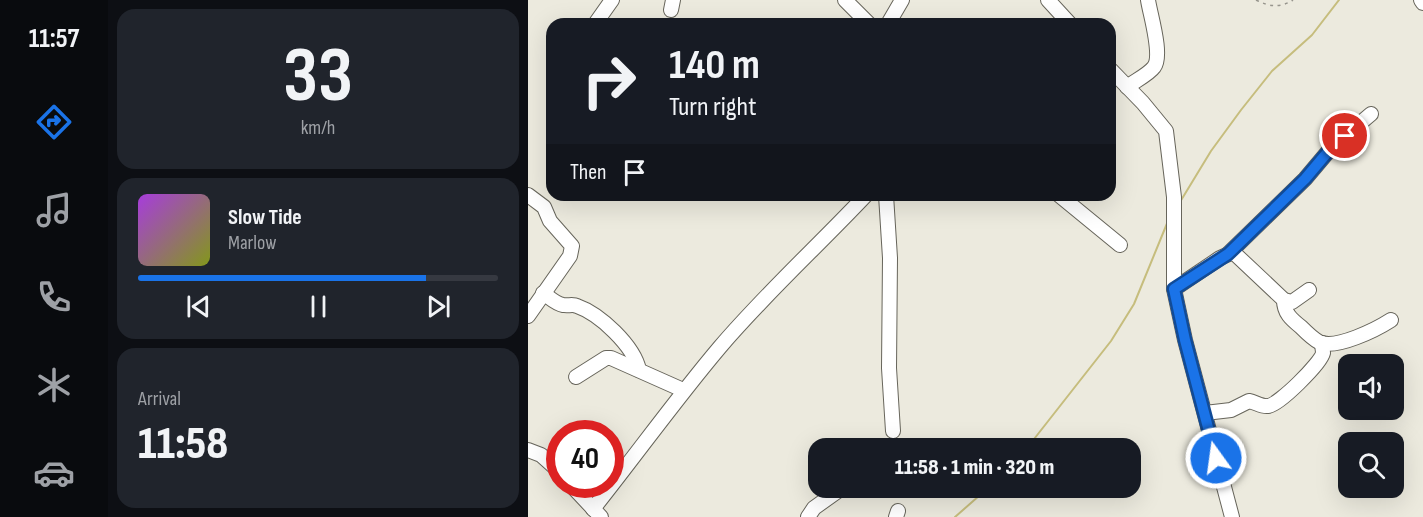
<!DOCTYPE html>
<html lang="en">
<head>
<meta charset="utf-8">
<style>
  :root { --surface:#171b24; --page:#20242c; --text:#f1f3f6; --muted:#9ea1a6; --line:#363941; --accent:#1a73e8 }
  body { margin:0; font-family:"Sofia Sans Condensed",sans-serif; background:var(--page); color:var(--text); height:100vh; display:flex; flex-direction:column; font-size:22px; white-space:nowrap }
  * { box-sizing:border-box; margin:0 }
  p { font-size:20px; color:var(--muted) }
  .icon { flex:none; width:33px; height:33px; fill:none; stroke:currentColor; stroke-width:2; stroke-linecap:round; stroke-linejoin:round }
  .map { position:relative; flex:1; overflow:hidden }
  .drawer { display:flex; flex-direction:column; gap:9px; padding:9px; background:#0d0f14; width:420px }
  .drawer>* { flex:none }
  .top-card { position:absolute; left:18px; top:18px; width:570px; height:183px; border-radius:18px; box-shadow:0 6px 24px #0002; background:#171b24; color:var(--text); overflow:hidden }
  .tools { position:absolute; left:810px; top:354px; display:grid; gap:12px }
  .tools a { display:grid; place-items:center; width:66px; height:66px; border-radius:12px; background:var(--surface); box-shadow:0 6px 24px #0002; font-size:30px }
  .speed { position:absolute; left:18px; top:420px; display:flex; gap:12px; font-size:30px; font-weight:700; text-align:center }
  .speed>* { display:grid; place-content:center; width:78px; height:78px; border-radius:50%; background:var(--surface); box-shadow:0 6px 24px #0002; line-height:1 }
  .speed .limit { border:9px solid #d22; background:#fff; color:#111 }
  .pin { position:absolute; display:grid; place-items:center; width:51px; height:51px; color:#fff; margin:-26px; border:3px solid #fff; border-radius:50%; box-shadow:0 2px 6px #0007 }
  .me { position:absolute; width:66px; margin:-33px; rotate:346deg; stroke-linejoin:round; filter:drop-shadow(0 0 4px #0008) }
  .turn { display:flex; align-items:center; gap:21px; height:126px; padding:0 24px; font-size:27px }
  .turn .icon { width:78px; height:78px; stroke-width:2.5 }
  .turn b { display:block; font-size:42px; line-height:51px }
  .then { display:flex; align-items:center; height:57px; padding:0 24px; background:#0003; gap:12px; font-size:22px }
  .big { font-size:45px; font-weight:800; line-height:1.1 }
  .drawer .card { flex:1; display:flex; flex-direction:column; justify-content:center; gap:9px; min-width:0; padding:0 21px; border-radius:18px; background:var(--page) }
  .drawer .dial { align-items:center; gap:0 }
  .dial b { font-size:78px; line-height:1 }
  .song { display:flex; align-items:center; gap:18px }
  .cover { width:72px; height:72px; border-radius:9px; background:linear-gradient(135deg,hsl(280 70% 55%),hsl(70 70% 35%)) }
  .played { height:6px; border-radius:3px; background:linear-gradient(90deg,var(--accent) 80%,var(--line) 80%) }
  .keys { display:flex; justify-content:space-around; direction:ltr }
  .trip { position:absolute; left:280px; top:438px; width:333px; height:60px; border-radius:18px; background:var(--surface); box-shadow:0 6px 24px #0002; font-weight:800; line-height:60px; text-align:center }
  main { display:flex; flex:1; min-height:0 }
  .tabs { display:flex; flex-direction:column; width:108px; justify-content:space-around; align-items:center; background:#090b0e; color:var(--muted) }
  .tabs .icon { width:42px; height:42px }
  .tabs .active { color:var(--accent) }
  .tabs b { font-size:27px; color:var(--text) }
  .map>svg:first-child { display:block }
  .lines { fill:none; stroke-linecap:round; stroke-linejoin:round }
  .stream { stroke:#c6bd7d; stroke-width:2 }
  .minor-casing { stroke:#67655b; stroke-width:16 }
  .path { stroke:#97958d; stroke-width:1.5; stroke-dasharray:3 4.5; stroke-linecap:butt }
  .minor { stroke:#fff; stroke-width:14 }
  .route-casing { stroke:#114b97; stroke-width:15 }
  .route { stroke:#1a73e8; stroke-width:10 }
</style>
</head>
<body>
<main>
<nav class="tabs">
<b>11:57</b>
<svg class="icon active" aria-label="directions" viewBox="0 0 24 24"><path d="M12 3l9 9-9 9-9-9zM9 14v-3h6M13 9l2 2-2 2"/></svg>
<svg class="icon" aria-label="music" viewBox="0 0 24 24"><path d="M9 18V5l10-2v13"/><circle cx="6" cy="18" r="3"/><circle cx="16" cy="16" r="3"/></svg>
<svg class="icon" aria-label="phone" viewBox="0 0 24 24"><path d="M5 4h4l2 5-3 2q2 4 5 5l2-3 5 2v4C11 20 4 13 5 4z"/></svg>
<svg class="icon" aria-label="climate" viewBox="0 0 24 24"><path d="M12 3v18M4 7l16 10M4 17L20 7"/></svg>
<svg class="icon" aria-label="car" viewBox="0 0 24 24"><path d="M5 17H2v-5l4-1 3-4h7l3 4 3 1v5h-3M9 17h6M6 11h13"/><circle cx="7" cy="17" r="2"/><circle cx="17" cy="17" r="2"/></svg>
</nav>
<section class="drawer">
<div class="card dial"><b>33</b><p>km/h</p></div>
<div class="card">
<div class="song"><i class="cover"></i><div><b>Slow Tide</b><p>Marlow</p></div></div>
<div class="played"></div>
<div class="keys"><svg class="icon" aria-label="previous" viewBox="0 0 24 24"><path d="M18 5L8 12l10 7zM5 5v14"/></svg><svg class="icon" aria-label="pause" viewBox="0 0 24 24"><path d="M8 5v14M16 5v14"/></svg><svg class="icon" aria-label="next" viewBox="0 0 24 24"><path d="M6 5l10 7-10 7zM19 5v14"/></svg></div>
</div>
<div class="card"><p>Arrival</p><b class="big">11:58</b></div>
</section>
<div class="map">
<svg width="895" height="517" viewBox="0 0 895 517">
  <rect width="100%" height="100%" fill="#eceade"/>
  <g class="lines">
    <g class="stream">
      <path d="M652 202 683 151 713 110 744 71 784 35 811 0"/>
      <path d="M499 448 583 341 606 304 640 221"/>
      <path d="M427 517 460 488"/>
    </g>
    <defs>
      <g id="minor">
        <path d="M317 0 341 24"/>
        <path d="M520 0 542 24"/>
        <path d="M893 0 895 3"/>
        <path d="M143 10 145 0"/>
        <path d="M67 24 84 0"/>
        <path d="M360 24 374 0"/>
        <path d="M582 69 615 103 638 131 646 197V289L657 340 704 517"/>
        <path d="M599 87C607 81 621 74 626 67 635 55 622 14 620 0"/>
        <path d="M0 195 16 207 22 221 44 246 42 256 0 316"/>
        <path d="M358 195 362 258 361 368 365 431"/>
        <path d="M531 195 592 245"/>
        <path d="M700 254 777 179 804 147 843 114"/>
        <path d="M646 289 692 258 705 252 756 300 764 302 781 290"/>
        <path d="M15 293C21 297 28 304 35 305 40 306 45 304 49 306 72 314 106 346 111 370"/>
        <path d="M756 300C756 313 763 319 773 327 778 332 785 339 791 342 808 350 849 329 863 320"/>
        <path d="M48 377 78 358H83L155 390"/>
        <path d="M677 413 703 410 721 401C727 402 734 407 740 406 751 405 793 363 795 353 795 350 794 346 794 343"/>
        <path d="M0 450 13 455 32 472"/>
        <path d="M42 484 73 517"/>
        <path d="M65 509C108 455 148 399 192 347 238 293 290 246 338 195"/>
        <path d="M280 517 286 508 314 488"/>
        <path d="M368 517 370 511"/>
      </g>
    </defs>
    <use href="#minor" class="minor-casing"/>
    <path class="path" d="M728 0C742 7 752 8 765 0"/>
    <use href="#minor" class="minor"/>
  </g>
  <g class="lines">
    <defs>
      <path id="route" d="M688 458 657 340 646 289 700 254 777 179 804 147 817 136"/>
    </defs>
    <use href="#route" class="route-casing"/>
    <use href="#route" class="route"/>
  </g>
</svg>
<div class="tools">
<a><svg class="icon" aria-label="sound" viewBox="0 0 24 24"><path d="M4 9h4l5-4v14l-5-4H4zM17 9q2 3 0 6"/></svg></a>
<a><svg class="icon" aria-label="search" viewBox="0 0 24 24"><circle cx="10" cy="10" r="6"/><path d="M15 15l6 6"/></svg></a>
</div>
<div class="speed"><div class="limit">40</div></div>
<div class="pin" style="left:817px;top:136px;background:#d93025"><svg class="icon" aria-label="arrive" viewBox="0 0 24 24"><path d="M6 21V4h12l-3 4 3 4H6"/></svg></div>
<svg class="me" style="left:688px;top:458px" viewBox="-20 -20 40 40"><circle r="17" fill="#1a73e8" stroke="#fff" stroke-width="3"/><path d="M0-11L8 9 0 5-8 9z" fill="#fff"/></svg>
<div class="trip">11:58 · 1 min · 320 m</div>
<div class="top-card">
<div class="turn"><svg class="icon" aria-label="right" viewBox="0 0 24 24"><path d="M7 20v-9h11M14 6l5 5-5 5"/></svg><div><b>140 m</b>Turn right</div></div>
<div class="then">Then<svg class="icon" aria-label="arrive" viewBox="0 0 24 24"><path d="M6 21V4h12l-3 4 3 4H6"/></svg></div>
</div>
</div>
</main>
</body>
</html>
